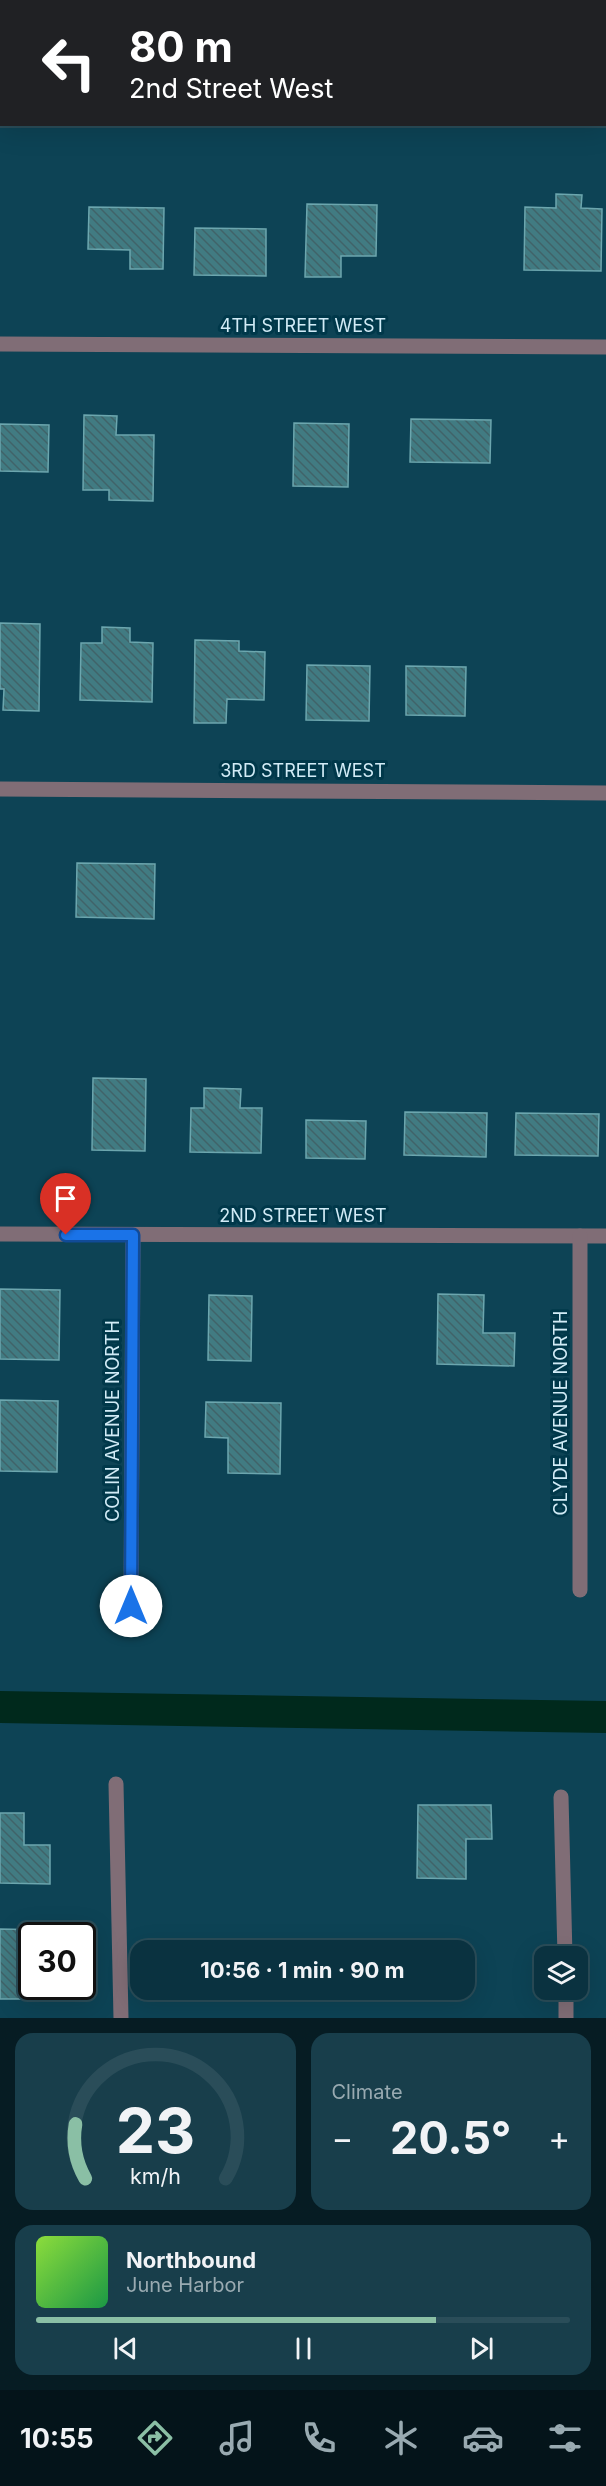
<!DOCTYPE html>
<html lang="en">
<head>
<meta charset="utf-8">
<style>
  :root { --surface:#0a3240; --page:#183e4b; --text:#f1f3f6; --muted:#99aab1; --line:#2a4d59; --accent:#8abfa5 }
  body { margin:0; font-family:Inter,sans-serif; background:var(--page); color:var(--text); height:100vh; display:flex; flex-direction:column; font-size:22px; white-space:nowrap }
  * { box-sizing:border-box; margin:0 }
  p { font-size:20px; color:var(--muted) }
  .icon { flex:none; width:33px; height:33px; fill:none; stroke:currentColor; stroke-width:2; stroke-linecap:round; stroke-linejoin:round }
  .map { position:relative; height:2018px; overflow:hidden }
  .side { display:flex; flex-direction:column; gap:15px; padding:15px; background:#061c23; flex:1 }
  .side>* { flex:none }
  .hud { position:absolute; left:0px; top:0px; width:606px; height:126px; box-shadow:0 6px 24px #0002,0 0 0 2px var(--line); background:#202124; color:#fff; overflow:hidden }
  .fabs { position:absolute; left:534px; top:1946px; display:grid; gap:12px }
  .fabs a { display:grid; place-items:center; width:54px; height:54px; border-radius:12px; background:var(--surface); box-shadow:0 6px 24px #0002,0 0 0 2px var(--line); font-size:30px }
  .speed { position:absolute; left:18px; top:1922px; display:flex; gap:12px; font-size:30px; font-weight:700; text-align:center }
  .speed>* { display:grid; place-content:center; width:78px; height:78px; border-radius:50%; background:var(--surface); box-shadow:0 6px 24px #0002,0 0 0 2px var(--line); line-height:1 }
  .speed .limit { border:3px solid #111; border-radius:9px; background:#fff; color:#111 }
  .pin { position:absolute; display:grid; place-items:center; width:51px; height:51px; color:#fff; margin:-62px -26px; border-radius:50% 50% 50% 0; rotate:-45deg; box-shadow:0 0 6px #0007 }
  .pin .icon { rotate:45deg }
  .me { position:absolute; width:66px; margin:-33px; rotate:0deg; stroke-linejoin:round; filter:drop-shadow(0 0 4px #0008) }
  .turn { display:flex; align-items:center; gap:21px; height:126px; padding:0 30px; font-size:27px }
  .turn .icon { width:78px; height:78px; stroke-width:2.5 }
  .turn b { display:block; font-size:42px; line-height:51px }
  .big { font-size:45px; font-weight:700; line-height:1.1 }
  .side .card { flex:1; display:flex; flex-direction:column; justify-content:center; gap:9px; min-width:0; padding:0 21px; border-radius:18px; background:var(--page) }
  .side .dial { align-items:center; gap:0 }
  .dial svg { height:156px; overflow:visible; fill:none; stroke:var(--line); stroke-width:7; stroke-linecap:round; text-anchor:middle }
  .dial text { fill:var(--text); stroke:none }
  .song { display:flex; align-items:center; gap:18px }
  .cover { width:72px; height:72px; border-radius:9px; background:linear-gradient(135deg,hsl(90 70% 55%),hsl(140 70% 35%)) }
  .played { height:6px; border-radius:3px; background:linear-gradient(90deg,var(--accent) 75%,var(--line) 75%) }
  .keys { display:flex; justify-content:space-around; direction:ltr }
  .heat { display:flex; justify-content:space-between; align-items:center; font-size:33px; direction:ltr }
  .side .tiles { flex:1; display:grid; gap:15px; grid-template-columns:1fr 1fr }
  .card:last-child { grid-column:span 2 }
  .trip { position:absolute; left:130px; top:1940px; width:345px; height:60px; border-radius:18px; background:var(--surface); box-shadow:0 6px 24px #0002,0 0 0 2px var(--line); font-weight:700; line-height:60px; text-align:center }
  .tabs { display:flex; height:96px; justify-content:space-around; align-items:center; background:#04141a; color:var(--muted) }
  .tabs .icon { width:42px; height:42px }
  .tabs .selected { color:var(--accent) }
  .tabs b { font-size:27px; color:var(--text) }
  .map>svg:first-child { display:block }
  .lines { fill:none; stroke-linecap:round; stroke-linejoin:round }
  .canal { stroke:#00291c; stroke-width:32 }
  .building { fill:url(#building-back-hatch); stroke:#6ca6ae; stroke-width:1.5 }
  .street { stroke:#806d76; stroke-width:15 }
  .route-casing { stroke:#114b97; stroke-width:15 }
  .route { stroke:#1a73e8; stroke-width:10 }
  .labels { text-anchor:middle; stroke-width:6; stroke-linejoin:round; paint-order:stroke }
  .street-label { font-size:18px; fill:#d1ebf6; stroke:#00384a }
</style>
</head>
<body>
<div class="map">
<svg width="606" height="2018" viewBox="0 0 606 2018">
  <defs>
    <pattern id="building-back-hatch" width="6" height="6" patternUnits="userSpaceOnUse" patternTransform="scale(1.5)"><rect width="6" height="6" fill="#417b82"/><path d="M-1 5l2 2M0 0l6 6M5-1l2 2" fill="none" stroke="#406369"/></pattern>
  </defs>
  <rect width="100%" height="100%" fill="#0d4355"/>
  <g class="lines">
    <path class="canal" d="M0 1707 606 1717"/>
  </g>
  <g class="building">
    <path d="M0 0H57L2 2V47Z"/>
    <rect x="459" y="0" width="33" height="2"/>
    <path d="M525 0H603L525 2Z"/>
    <path d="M556 194 582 195 581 208 602 209 601 271 524 270 525 207 556 208Z"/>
    <path d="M307 204 377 205 376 256H341V277H305Z"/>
    <path d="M89 207 164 208 163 269H130V250L88 249Z"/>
    <path d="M195 228 266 229V276L194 275Z"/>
    <path d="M84 415 117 416 116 435H154L153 501 109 500V490H83Z"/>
    <path d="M411 419 491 420 490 463 410 462Z"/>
    <path d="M294 423 349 424 348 487 293 486Z"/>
    <path d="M0 424 49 425 48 472 0 471Z"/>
    <path d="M0 623 40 624 39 711 3 710 4 689H0Z"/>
    <path d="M102 627 130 628V642L153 643 152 702 80 700 81 643H102Z"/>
    <path d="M195 640 239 641V651L265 652 264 700 227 699 226 723H194Z"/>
    <path d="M307 665 370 666 369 721 306 720Z"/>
    <path d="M406 666 466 667 465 716 406 715Z"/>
    <path d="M77 863 155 864 154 919 76 917Z"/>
    <path d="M93 1078 146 1079 145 1151 92 1150Z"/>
    <path d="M204 1088 241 1089 240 1108H262L261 1153 190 1152 191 1108H204Z"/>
    <path d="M405 1112 487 1113 486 1157 404 1155Z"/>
    <path d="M516 1113 599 1114 598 1156 515 1155Z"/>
    <path d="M306 1120 366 1121 365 1159 306 1158Z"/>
    <path d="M0 1289 60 1290 59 1360 0 1359Z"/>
    <path d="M438 1294 484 1295 483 1333H515L514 1366 437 1364Z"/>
    <path d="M209 1295 252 1296 251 1361 208 1360Z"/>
    <path d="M0 1400 58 1401 57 1472 0 1471Z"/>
    <path d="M206 1402 281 1403 280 1474 228 1473V1438L205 1437Z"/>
    <path d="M418 1805H491L492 1839H466V1879L417 1878Z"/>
    <path d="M0 1813H24V1845H50V1884L0 1883Z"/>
    <path d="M0 1929 48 1930V1935H32L31 1999H0Z"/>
  </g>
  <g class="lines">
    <g class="street">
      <path d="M0 344 606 347"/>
      <path d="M0 789 606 793"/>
      <path d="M0 1234 606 1236"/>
      <path d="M580 1236V1590"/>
      <path d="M131 1606 133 1235"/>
      <path d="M116 1784 121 2018"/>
      <path d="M561 1797 565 1956"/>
      <path d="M566 1989V2018"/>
    </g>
  </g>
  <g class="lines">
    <defs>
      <path id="route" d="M66 1235H133L131 1606"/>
    </defs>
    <use href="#route" class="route-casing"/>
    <use href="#route" class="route"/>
  </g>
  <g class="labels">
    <g class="street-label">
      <text x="303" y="332">4TH STREET WEST</text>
      <text x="303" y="777">3RD STREET WEST</text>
      <text x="303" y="1222">2ND STREET WEST</text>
      <text transform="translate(561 1413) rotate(-90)" y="6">CLYDE AVENUE NORTH</text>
      <text transform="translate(113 1421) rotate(-90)" y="6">COLIN AVENUE NORTH</text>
    </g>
  </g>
</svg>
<div class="fabs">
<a><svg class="icon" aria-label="layers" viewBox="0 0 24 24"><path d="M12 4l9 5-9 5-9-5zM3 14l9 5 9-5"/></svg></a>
</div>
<div class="speed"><div class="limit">30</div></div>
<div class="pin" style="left:66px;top:1235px;background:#d93025"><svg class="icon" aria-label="arrive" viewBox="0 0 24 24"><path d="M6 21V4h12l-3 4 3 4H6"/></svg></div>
<svg class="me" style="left:131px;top:1606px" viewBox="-20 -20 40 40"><circle r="19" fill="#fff"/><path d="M0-13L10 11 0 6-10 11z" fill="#1a73e8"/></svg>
<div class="trip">10:56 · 1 min · 90 m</div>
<div class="hud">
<div class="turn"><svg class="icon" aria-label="left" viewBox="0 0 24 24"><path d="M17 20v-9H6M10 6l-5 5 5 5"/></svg><div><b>80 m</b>2nd Street West</div></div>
</div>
</div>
<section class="side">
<div class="tiles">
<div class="card dial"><svg viewBox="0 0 100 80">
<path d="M14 69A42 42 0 1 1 86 69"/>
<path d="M14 69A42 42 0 0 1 9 41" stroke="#8abfa5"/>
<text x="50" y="56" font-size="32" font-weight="700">23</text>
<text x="50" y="72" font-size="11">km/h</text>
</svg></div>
<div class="card"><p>Climate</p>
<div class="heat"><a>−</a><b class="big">20.5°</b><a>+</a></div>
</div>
<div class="card">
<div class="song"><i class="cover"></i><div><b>Northbound</b><p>June Harbor</p></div></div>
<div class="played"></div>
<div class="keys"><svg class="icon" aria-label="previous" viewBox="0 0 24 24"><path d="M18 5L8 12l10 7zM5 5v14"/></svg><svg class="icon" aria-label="pause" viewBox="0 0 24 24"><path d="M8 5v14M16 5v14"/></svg><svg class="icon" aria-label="next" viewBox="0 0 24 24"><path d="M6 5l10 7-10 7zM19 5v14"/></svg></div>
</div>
</div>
</section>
<nav class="tabs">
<b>10:55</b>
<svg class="icon selected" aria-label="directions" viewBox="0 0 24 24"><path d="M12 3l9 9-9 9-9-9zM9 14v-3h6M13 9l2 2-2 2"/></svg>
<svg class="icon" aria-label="music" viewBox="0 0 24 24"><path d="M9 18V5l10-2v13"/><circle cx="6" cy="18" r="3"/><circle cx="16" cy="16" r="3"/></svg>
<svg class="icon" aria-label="phone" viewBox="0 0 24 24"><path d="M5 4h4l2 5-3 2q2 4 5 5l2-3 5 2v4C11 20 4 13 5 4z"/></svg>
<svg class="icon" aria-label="climate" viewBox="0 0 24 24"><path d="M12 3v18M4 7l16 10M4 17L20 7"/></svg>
<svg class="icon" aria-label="car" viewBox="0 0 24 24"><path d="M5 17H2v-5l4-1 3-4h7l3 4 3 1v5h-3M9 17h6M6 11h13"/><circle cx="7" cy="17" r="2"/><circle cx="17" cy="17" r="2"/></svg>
<svg class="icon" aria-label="filters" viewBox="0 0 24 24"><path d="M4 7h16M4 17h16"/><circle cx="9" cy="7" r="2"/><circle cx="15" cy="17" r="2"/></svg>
</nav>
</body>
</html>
